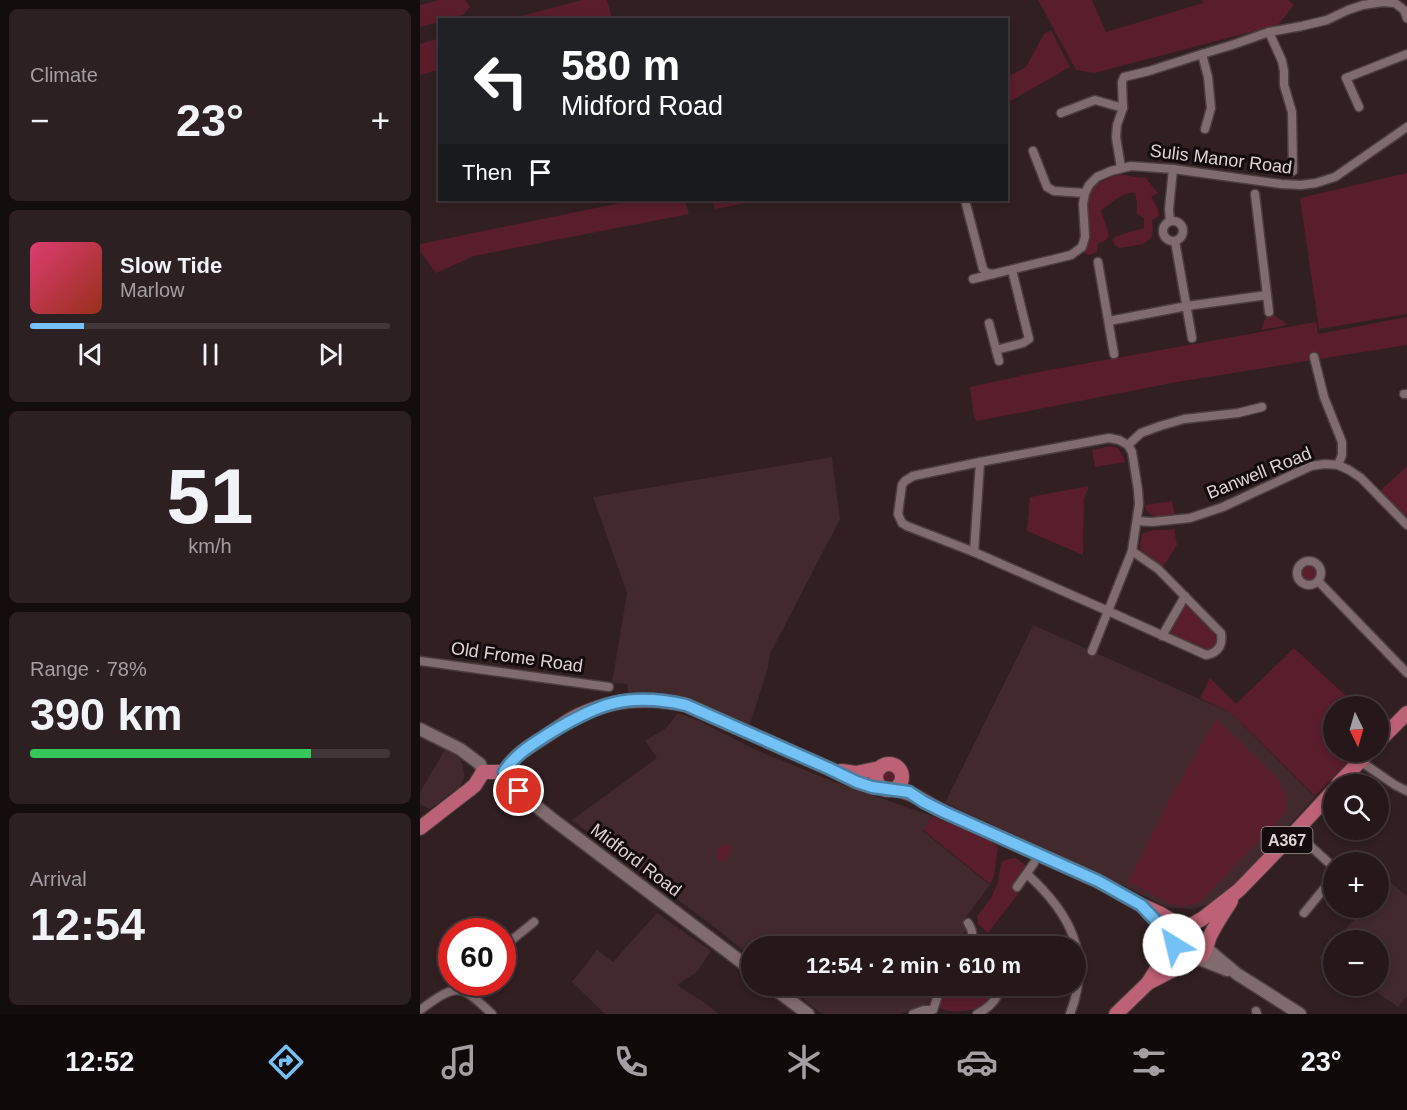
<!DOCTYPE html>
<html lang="en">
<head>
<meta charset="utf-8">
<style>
  :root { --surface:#25171a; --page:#2d2023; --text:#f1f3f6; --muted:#a39fa2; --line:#423639; --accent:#73c1f5 }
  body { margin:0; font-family:Arial,sans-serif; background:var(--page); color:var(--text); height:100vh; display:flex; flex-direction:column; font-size:22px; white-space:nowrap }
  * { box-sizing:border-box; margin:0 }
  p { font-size:20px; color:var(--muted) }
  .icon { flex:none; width:33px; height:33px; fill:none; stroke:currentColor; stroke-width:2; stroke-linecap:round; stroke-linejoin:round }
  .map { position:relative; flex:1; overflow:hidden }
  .sheet { display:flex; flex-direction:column; gap:9px; padding:9px; background:#140d0e; width:420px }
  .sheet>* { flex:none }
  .guide { position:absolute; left:18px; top:18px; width:570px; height:183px; border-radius:0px; box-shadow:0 3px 9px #0003,0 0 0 2px var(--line); background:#202124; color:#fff; overflow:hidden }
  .needle { width:39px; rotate:175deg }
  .tools { position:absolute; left:903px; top:696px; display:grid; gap:12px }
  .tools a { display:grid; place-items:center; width:66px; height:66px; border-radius:50%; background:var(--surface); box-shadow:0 3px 9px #0003,0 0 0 2px var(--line); font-size:30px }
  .speed { position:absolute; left:18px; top:918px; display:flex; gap:12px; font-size:30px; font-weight:700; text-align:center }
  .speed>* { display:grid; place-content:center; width:78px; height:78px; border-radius:50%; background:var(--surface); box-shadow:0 3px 9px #0003,0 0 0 2px var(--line); line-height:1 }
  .speed .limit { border:9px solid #d22; background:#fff; color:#111 }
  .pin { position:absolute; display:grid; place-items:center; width:51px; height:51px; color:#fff; margin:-26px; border:3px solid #fff; border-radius:50%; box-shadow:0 2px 6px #0007 }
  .me { position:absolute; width:66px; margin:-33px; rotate:324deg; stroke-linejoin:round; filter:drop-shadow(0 0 4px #0008) }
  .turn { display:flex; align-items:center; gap:21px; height:126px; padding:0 24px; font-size:27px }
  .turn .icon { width:78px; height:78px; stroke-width:2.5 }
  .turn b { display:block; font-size:42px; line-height:51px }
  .then { display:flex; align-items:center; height:57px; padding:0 24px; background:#0003; gap:12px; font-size:22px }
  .big { font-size:45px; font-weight:700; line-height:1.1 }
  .sheet .widget { flex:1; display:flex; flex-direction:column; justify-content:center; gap:9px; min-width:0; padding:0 21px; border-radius:9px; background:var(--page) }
  .sheet .dial { align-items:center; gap:0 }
  .dial b { font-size:78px; line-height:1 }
  .song { display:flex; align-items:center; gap:18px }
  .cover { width:72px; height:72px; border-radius:9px; background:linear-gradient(135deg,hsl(340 70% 55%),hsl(10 70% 35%)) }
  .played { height:6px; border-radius:3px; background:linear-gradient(90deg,var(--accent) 15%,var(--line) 15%) }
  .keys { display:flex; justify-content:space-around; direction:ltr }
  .heat { display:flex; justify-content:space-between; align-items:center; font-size:33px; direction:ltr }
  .charge { height:9px; border-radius:4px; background:linear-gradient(90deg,#34c759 78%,var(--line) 0) }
  .trip { position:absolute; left:321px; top:936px; width:345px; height:60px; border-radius:30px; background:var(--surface); box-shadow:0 3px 9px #0003,0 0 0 2px var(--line); font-weight:700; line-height:60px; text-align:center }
  .tab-bar { display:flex; height:96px; justify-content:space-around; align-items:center; background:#0f090a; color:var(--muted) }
  .tab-bar .icon { width:42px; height:42px }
  .tab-bar .current { color:var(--accent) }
  .tab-bar b { font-size:27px; color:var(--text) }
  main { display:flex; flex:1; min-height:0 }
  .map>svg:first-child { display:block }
  .built { fill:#41292d }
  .green { fill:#591d2c }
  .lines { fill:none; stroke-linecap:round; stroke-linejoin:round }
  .street-casing { stroke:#4c3e3f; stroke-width:11 }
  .secondary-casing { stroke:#4c3e3f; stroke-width:15 }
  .primary-casing { stroke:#4c3e3f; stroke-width:16 }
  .street { stroke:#806b6e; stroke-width:8 }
  .secondary { stroke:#806b6e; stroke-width:12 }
  .primary { stroke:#bd6176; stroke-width:14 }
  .route-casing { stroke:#4b7d9f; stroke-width:15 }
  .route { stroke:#73c1f5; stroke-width:10 }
  .labels { text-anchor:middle; stroke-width:6; stroke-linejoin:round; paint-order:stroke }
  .shield { fill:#130b0d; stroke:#a29798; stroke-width:1.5 }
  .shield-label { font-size:16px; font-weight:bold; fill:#dfd3d4 }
  .street-label { font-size:18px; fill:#dfd3d4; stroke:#130b0d }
</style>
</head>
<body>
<main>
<section class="sheet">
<div class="widget"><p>Climate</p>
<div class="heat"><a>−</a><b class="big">23°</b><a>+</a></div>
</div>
<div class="widget">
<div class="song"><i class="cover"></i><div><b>Slow Tide</b><p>Marlow</p></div></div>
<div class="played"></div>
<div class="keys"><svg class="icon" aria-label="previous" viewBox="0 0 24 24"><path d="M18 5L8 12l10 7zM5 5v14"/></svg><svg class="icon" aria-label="pause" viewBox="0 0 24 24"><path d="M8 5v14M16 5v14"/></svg><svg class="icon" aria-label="next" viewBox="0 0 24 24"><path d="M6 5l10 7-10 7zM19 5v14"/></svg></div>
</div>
<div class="widget dial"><b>51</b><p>km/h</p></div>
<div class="widget"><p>Range · 78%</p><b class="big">390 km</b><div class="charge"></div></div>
<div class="widget"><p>Arrival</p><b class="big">12:54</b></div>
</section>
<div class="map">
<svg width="987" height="1014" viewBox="0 0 987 1014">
  <rect width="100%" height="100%" fill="#311f22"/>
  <g class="built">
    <path d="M412 457 420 519 350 654 348 668 329 727 287 706 265 698 237 692 208 693 207 684 192 683 207 593 173 497Z"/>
    <path d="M613 625 811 713 895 797 810 890 800 898 786 905 772 909 746 907 691 879 525 803Z"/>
    <path d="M258 713 279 721 336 750 412 781 512 816 503 831 570 885 543 921 548 927 535 946H332L331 957 297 929 152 820 237 758 225 741 246 728Z"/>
    <path d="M26 748 41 760 44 772V778L40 787 10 809 0 804V792Z"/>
    <path d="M969 881 987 896V996L978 1007 948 986H958V940H915L945 908H958L959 892Z"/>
    <path d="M237 913 291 951 277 972 257 985 282 1001 299 1014H185L152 982 177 950 193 962Z"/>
    <path d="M913 942V970L899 958Z"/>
    <path d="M367 986H514L509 1003 481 1014H402Z"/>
  </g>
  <g class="green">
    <path d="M19 0H45L50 7 43 15 27 19 20 20 19 22 0 27V5Z"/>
    <path d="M162 0H187L192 19H90Z"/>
    <path d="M618 0H672L686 32 783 3 782 0H868L874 5 858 25 674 73 656 70Z"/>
    <path d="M631 30 650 67 587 103V77L606 67 624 34Z"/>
    <path d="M19 38V70L0 75V44Z"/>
    <path d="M987 173V314L899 329 880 198Z"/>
    <path d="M700 174C709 175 717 179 725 177L738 193 731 197 738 209 739 216 732 220 733 231 731 238 723 244 700 248 695 245 692 240 696 236 724 228V218L717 214V202L715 193C703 191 691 204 681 210L689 235 686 240 678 244 677 252 669 255 663 253C665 248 668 245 669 240 671 234 669 227 668 221 664 189 669 185 700 174Z"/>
    <path d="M215 200H265L269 214 54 256 16 273 0 252V244Z"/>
    <path d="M292 200H342L295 209Z"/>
    <path d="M854 315 869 325 841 330 846 316Z"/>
    <path d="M987 317V345L757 382 557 421 554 418 550 387 618 372 896 322 898 334Z"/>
    <path d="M690 446 698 448 706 462 675 467 672 450Z"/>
    <path d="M987 466V517L960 491Z"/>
    <path d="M669 486 664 499 663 555 607 531 610 497Z"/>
    <path d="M752 501 755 514C743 515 727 521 725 505Z"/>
    <path d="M754 529 757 545 742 568 721 550 720 545 722 534C731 528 744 531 754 529Z"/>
    <circle cx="889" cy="573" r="8"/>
    <path d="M766 601 794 632 797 640C793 647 791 649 784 651L747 634Z"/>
    <path d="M874 648 937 706H914V752H938L895 796 811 713 780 698 790 678 816 704Z"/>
    <path d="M796 719 860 781 867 799 865 814 780 902 762 907 748 903 708 882 750 798Z"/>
    <circle cx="469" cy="777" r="7"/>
    <path d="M512 816 569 840 578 847 574 876 570 884 503 830Z"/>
    <path d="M307 844 311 847V853L304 861H299C293 856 298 850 301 845Z"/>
    <path d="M594 858 598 859 606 866 593 885 600 891 568 933 558 924 557 916 571 898 578 882 581 863 584 860Z"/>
    <path d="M772 930 779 934 783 941 779 952 768 954 760 948V937Z"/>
    <path d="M525 986H578C576 989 575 995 572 999 561 1012 532 1014 520 1008L519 1004Z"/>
  </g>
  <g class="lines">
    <defs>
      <g id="street">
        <path d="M849 32 862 61 864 71V85L872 112 873 171"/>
        <path d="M782 54 788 77 791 108 785 129"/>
        <path d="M939 107 926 78 987 54"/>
        <path d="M641 113 675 100 703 108"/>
        <path d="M613 151 627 187 634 191 665 193"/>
        <path d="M701 168 696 137 697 125 703 108 702 82 704 77 729 71 782 54 812 45 849 32 882 26 907 20 928 10 943 5 963 2 975 3 984 10 987 18"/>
        <path d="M835 194 849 312"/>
        <path d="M545 200 563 269 567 273 573 274"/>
        <circle cx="753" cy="231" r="10"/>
        <path d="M750 221 749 209 753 169"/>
        <path d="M755 241 772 338"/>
        <path d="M678 262 694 354"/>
        <path d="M553 279 651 255 662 247 665 237 663 204 665 193 669 185 677 177 691 171 711 166 753 169 861 184 881 185 896 183 915 177 987 127"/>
        <path d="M689 321 767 306 847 295"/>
        <path d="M569 323 579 361"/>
        <path d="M576 350 603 343 609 339 592 270"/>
        <path d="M894 357 904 397 922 442V455L918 465"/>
        <path d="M984 394H987"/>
        <path d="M689 438 699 440 708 445 712 452 718 490 719 504 712 551 688 611 554 552 487 526 482 523 478 514 482 485 485 481 493 476 560 462Z"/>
        <path d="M708 445 721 433 740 426 764 419 818 413 842 407"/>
        <path d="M717 521 732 522 770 518 803 507 891 466 905 464 918 465 929 470 941 478 987 525"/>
        <path d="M554 552 560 462"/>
        <circle cx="889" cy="573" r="12"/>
        <path d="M898 581 987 673"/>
        <path d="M742 636 765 596"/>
        <path d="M672 651 688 611 786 655C799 653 803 644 801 633L738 569 712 551"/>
        <path d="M0 661 189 687"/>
        <path d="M940 761 975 785 987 791"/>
        <path d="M875 832 910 864 914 870"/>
        <path d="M607 874C650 913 673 955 650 1014"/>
        <path d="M597 887 614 863"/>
        <path d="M884 913 912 879 914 872"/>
        <path d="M548 946C553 938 554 932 548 923"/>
        <path d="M82 948 114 922"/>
        <path d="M0 1010C12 1002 30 985 45 992 54 996 64 1007 72 1014"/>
        <path d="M836 1011 837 1014"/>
        <path d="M493 1014 504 1010H513L521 986"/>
        <path d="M557 1014C569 1008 578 999 581 986"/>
      </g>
      <g id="secondary">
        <path d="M0 729 40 749 60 764 63 772"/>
        <path d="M84 772C95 791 115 805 131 818L332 970"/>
        <path d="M786 948 817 974 880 1014"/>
        <path d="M777 958 807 970"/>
        <path d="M351 986 388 1014"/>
      </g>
      <g id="primary">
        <path d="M958 742 987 713"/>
        <circle cx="469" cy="777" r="13"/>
        <path d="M421 771 436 773 460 768"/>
        <path d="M918 784 949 752"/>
        <path d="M471 789C493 791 505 803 524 812L678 881 721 905 741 914 764 928"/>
        <path d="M0 828 49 790 55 785 63 772H84C94 755 110 746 126 736 135 730 144 723 153 718 189 699 227 696 266 705L408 768 437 782 452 787 467 789"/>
        <path d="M728 912 741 926 754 942"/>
        <path d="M771 960 763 958 755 950 754 940 758 932 782 919 819 890 875 832 914 790"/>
        <path d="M728 983 782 955C787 949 787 943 790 936 796 924 804 912 811 901"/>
        <path d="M696 1014 728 983 743 959 754 945"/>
      </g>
    </defs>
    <use href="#street" class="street-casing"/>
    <use href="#secondary" class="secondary-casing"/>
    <use href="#primary" class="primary-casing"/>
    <use href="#street" class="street"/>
    <use href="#secondary" class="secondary"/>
    <use href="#primary" class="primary"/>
  </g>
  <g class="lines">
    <defs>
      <path id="route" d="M99 791 90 781 84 772C95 754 113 744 130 733 179 703 208 692 266 705L408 768 437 782 452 787 489 792 504 802 524 812 678 881 721 905 741 926 754 942V945"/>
    </defs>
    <use href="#route" class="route-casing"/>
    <use href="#route" class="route"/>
  </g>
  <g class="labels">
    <rect class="shield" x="841.5" y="827" width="51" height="26" rx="4.5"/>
    <g class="shield-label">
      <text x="867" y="846">A367</text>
    </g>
    <g class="street-label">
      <text transform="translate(801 159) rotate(7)" y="6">Sulis Manor Road</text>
      <text transform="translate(839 473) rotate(-22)" y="6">Banwell Road</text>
      <text transform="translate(97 657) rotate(8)" y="6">Old Frome Road</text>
      <text transform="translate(216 860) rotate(37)" y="6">Midford Road</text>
    </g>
  </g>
</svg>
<div class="tools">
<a><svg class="needle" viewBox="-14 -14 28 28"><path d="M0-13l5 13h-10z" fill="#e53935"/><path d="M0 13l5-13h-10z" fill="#a39fa2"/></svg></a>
<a><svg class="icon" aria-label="search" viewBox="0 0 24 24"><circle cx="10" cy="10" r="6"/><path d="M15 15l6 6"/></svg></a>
<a>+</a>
<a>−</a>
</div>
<div class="speed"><div class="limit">60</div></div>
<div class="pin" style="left:99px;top:791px;background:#d93025"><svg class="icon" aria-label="arrive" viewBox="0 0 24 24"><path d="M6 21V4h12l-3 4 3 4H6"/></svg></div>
<svg class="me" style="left:754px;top:945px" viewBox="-20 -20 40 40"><circle r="19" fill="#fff"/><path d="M0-13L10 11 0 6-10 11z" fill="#73c1f5"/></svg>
<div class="trip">12:54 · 2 min · 610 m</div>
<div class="guide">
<div class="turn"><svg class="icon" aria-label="left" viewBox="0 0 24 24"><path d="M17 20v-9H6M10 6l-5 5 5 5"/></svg><div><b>580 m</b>Midford Road</div></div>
<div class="then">Then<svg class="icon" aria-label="arrive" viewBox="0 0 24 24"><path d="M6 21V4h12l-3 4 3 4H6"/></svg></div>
</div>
</div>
</main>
<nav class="tab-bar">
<b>12:52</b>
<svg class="icon current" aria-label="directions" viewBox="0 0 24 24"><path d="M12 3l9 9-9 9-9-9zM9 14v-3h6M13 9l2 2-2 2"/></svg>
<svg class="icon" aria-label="music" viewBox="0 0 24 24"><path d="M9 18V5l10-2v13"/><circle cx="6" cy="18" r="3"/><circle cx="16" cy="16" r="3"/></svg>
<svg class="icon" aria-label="phone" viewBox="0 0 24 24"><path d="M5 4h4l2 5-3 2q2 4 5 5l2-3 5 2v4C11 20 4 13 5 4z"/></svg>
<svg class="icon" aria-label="climate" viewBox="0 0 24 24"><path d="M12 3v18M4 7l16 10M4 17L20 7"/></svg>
<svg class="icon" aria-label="car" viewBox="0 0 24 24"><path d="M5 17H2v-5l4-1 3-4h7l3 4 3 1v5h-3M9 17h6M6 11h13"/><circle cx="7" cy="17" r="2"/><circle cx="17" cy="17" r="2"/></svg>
<svg class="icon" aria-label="filters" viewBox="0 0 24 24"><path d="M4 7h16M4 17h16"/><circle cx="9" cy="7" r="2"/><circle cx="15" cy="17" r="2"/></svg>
<b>23°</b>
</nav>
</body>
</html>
